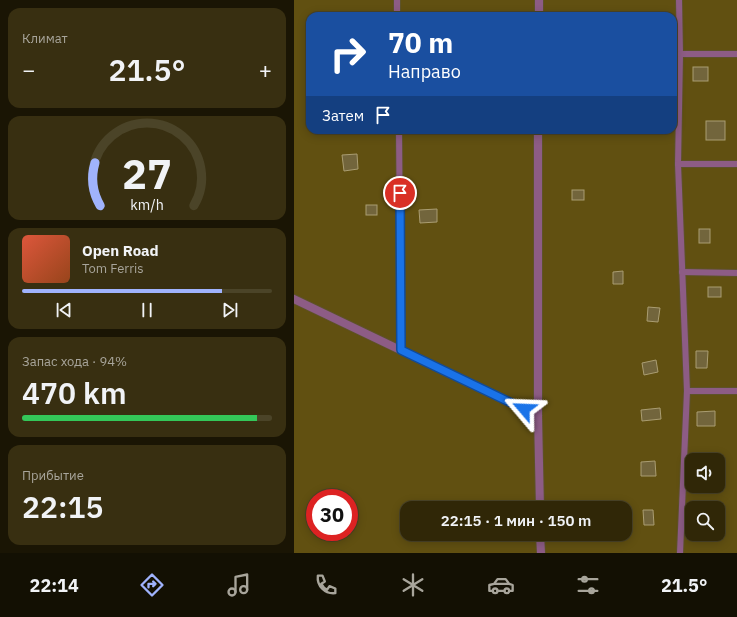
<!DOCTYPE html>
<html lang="ru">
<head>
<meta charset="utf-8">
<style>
  :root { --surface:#302707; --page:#382f11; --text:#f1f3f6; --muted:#a8a59b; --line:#4b4428; --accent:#a0b3fd }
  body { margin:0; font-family:"IBM Plex Sans",sans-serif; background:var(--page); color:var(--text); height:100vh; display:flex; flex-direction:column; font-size:15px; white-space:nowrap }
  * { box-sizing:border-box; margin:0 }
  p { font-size:13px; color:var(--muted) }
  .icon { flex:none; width:22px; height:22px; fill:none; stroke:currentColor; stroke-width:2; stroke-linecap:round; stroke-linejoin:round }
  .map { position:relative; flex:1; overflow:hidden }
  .drawer { display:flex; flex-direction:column; gap:8px; padding:8px; background:#1a1504; width:294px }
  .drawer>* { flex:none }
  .banner { position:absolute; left:12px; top:12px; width:371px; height:122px; border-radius:12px; box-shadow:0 2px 10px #0003,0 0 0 1px var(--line); background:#1a4fa0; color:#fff; overflow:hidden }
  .fabs { position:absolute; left:391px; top:453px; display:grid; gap:8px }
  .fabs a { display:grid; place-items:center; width:40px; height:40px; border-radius:8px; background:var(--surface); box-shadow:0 2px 10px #0003,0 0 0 1px var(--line); font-size:20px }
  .speed { position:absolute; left:12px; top:489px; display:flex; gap:8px; font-size:20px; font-weight:700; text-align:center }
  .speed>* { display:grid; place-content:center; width:52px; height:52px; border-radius:50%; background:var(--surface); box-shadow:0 2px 10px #0003,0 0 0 1px var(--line); line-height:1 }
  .speed .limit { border:6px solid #d22; background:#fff; color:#111 }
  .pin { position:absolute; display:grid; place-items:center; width:34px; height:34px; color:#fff; margin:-17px; border:2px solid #fff; border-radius:50%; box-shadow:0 1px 4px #0007 }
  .me { position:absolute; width:44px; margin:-22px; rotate:296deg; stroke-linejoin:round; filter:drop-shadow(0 0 3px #0008) }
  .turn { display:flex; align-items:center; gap:14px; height:84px; padding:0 16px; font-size:18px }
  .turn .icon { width:52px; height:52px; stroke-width:2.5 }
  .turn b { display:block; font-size:28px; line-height:34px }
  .then { display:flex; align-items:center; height:38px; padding:0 16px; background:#0003; gap:8px; font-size:15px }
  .big { font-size:30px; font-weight:600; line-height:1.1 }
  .drawer .widget { flex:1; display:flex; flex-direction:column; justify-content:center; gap:6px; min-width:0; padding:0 14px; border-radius:12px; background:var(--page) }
  .drawer .dial { align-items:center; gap:0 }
  .dial svg { height:104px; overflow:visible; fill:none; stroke:var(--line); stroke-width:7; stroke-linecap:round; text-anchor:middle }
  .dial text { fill:var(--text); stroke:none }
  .song { display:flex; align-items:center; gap:12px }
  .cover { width:48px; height:48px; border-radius:6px; background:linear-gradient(135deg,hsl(10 70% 55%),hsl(20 70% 35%)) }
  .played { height:4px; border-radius:2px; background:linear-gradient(90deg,var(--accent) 80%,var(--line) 80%) }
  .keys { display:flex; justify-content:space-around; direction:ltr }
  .heat { display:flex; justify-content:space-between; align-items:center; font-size:22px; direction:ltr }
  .charge { height:6px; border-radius:3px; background:linear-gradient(90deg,#34c759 94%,var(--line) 0) }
  .trip { position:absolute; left:106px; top:501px; width:232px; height:40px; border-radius:12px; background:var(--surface); box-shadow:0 2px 10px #0003,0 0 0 1px var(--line); font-weight:600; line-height:40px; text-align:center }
  .menu { display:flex; height:64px; justify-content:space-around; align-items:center; background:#131003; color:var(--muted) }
  .menu .icon { width:28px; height:28px }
  .menu .active { color:var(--accent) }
  .menu b { font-size:18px; color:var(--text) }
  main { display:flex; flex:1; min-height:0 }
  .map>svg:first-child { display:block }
  .green { fill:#615011; fill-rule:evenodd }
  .building { fill:#72653c; stroke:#aa9d72 }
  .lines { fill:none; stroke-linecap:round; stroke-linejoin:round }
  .service-casing { stroke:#5d522a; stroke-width:8 }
  .minor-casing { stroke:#5d522a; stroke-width:10 }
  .service { stroke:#8d5c85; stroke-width:6 }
  .minor { stroke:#8d5c85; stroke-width:8 }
  .route-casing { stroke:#114b97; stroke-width:10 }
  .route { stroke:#1a73e8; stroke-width:7 }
</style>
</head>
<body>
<main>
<section class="drawer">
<div class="widget"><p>Климат</p>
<div class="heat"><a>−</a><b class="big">21.5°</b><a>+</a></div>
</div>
<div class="widget dial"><svg viewBox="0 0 100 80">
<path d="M14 69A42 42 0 1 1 86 69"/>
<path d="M14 69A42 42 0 0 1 10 36" stroke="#a0b3fd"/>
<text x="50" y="56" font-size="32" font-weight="700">27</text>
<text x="50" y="72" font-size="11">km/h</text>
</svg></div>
<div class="widget">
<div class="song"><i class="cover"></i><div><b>Open Road</b><p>Tom Ferris</p></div></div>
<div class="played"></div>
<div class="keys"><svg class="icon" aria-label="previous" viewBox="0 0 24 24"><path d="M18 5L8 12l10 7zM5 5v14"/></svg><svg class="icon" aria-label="pause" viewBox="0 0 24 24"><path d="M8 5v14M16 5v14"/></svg><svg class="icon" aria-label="next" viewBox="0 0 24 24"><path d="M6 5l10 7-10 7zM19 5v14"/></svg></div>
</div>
<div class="widget"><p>Запас хода · 94%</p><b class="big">470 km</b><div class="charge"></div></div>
<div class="widget"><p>Прибытие</p><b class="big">22:15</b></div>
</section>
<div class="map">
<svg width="443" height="553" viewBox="0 0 443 553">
  <rect width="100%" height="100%" fill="#403409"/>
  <path class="green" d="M0 0H443V553H0ZM16 16H379V130H16ZM398 460H424V486H398ZM21 498H55V532H21ZM113 508H331V534H113ZM398 508H424V534H398Z"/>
  <g class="building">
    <rect x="399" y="67" width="15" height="14"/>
    <rect x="412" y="121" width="19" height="19"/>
    <path d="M63 154 64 169 50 171 48 155Z"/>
    <rect x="278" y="190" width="12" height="10"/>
    <rect x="72" y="205" width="11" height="10"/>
    <path d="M143 209V222L126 223 125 210Z"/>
    <rect x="405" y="229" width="11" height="14"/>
    <path d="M329 271V284H319V272Z"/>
    <rect x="414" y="287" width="13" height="10"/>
    <path d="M354 307 366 308 364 322 353 321Z"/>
    <path d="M402 351H414L413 368H402Z"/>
    <path d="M362 360 364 372 350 375 348 363Z"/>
    <path d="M366 408 367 419 348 421 347 410Z"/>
    <path d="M421 411V426H403V412Z"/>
    <path d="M361 461 362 476H347V462Z"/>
    <path d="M349 510H359L360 525H350Z"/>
  </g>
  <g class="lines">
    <defs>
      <g id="service">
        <path d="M103 0V16"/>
        <path d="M385 0 386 54 384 164 393 391"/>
        <path d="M386 54H443"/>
        <path d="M105 130 107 350"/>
        <path d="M384 164H443"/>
        <path d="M388 272 443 273"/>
        <path d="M386 553 393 391H443"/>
      </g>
      <g id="minor">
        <path d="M245 16V0"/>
        <path d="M244 130V416L246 508"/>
        <path d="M0 299 244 416"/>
        <path d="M246 534 247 553"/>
      </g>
    </defs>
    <use href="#service" class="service-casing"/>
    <use href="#minor" class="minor-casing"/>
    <use href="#service" class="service"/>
    <use href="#minor" class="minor"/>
  </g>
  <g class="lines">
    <defs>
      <path id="route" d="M106 193 107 350 230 409"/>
    </defs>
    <use href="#route" class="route-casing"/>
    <use href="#route" class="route"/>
  </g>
</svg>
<div class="fabs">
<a><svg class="icon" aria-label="sound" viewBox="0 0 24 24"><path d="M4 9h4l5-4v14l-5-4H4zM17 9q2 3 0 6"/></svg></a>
<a><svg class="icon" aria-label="search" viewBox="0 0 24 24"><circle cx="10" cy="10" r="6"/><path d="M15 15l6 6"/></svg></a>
</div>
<div class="speed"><div class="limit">30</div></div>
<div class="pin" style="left:106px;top:193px;background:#d93025"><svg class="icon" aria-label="arrive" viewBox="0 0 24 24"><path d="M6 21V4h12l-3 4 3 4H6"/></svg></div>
<svg class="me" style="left:230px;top:409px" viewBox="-20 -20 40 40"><path d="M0-17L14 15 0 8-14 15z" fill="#1a73e8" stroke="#fff" stroke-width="4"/></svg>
<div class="trip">22:15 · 1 мин · 150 m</div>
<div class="banner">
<div class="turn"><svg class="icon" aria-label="right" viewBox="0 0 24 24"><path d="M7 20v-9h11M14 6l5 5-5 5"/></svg><div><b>70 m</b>Направо</div></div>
<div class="then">Затем<svg class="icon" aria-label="arrive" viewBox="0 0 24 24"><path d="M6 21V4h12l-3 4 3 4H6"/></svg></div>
</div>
</div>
</main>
<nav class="menu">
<b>22:14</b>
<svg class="icon active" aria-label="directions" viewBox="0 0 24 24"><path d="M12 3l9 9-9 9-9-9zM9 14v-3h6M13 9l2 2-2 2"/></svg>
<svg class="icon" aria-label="music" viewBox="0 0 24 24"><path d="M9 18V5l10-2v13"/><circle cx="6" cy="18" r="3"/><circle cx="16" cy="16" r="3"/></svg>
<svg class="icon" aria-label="phone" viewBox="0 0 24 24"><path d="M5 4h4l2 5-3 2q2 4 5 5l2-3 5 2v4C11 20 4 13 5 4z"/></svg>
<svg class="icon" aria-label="climate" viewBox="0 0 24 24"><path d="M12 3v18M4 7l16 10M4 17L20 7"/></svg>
<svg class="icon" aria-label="car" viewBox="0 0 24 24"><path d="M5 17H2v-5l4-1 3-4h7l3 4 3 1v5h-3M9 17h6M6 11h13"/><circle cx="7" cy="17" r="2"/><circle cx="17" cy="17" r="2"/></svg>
<svg class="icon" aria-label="filters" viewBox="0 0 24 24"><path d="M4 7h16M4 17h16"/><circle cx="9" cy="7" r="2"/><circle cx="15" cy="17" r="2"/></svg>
<b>21.5°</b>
</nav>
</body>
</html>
